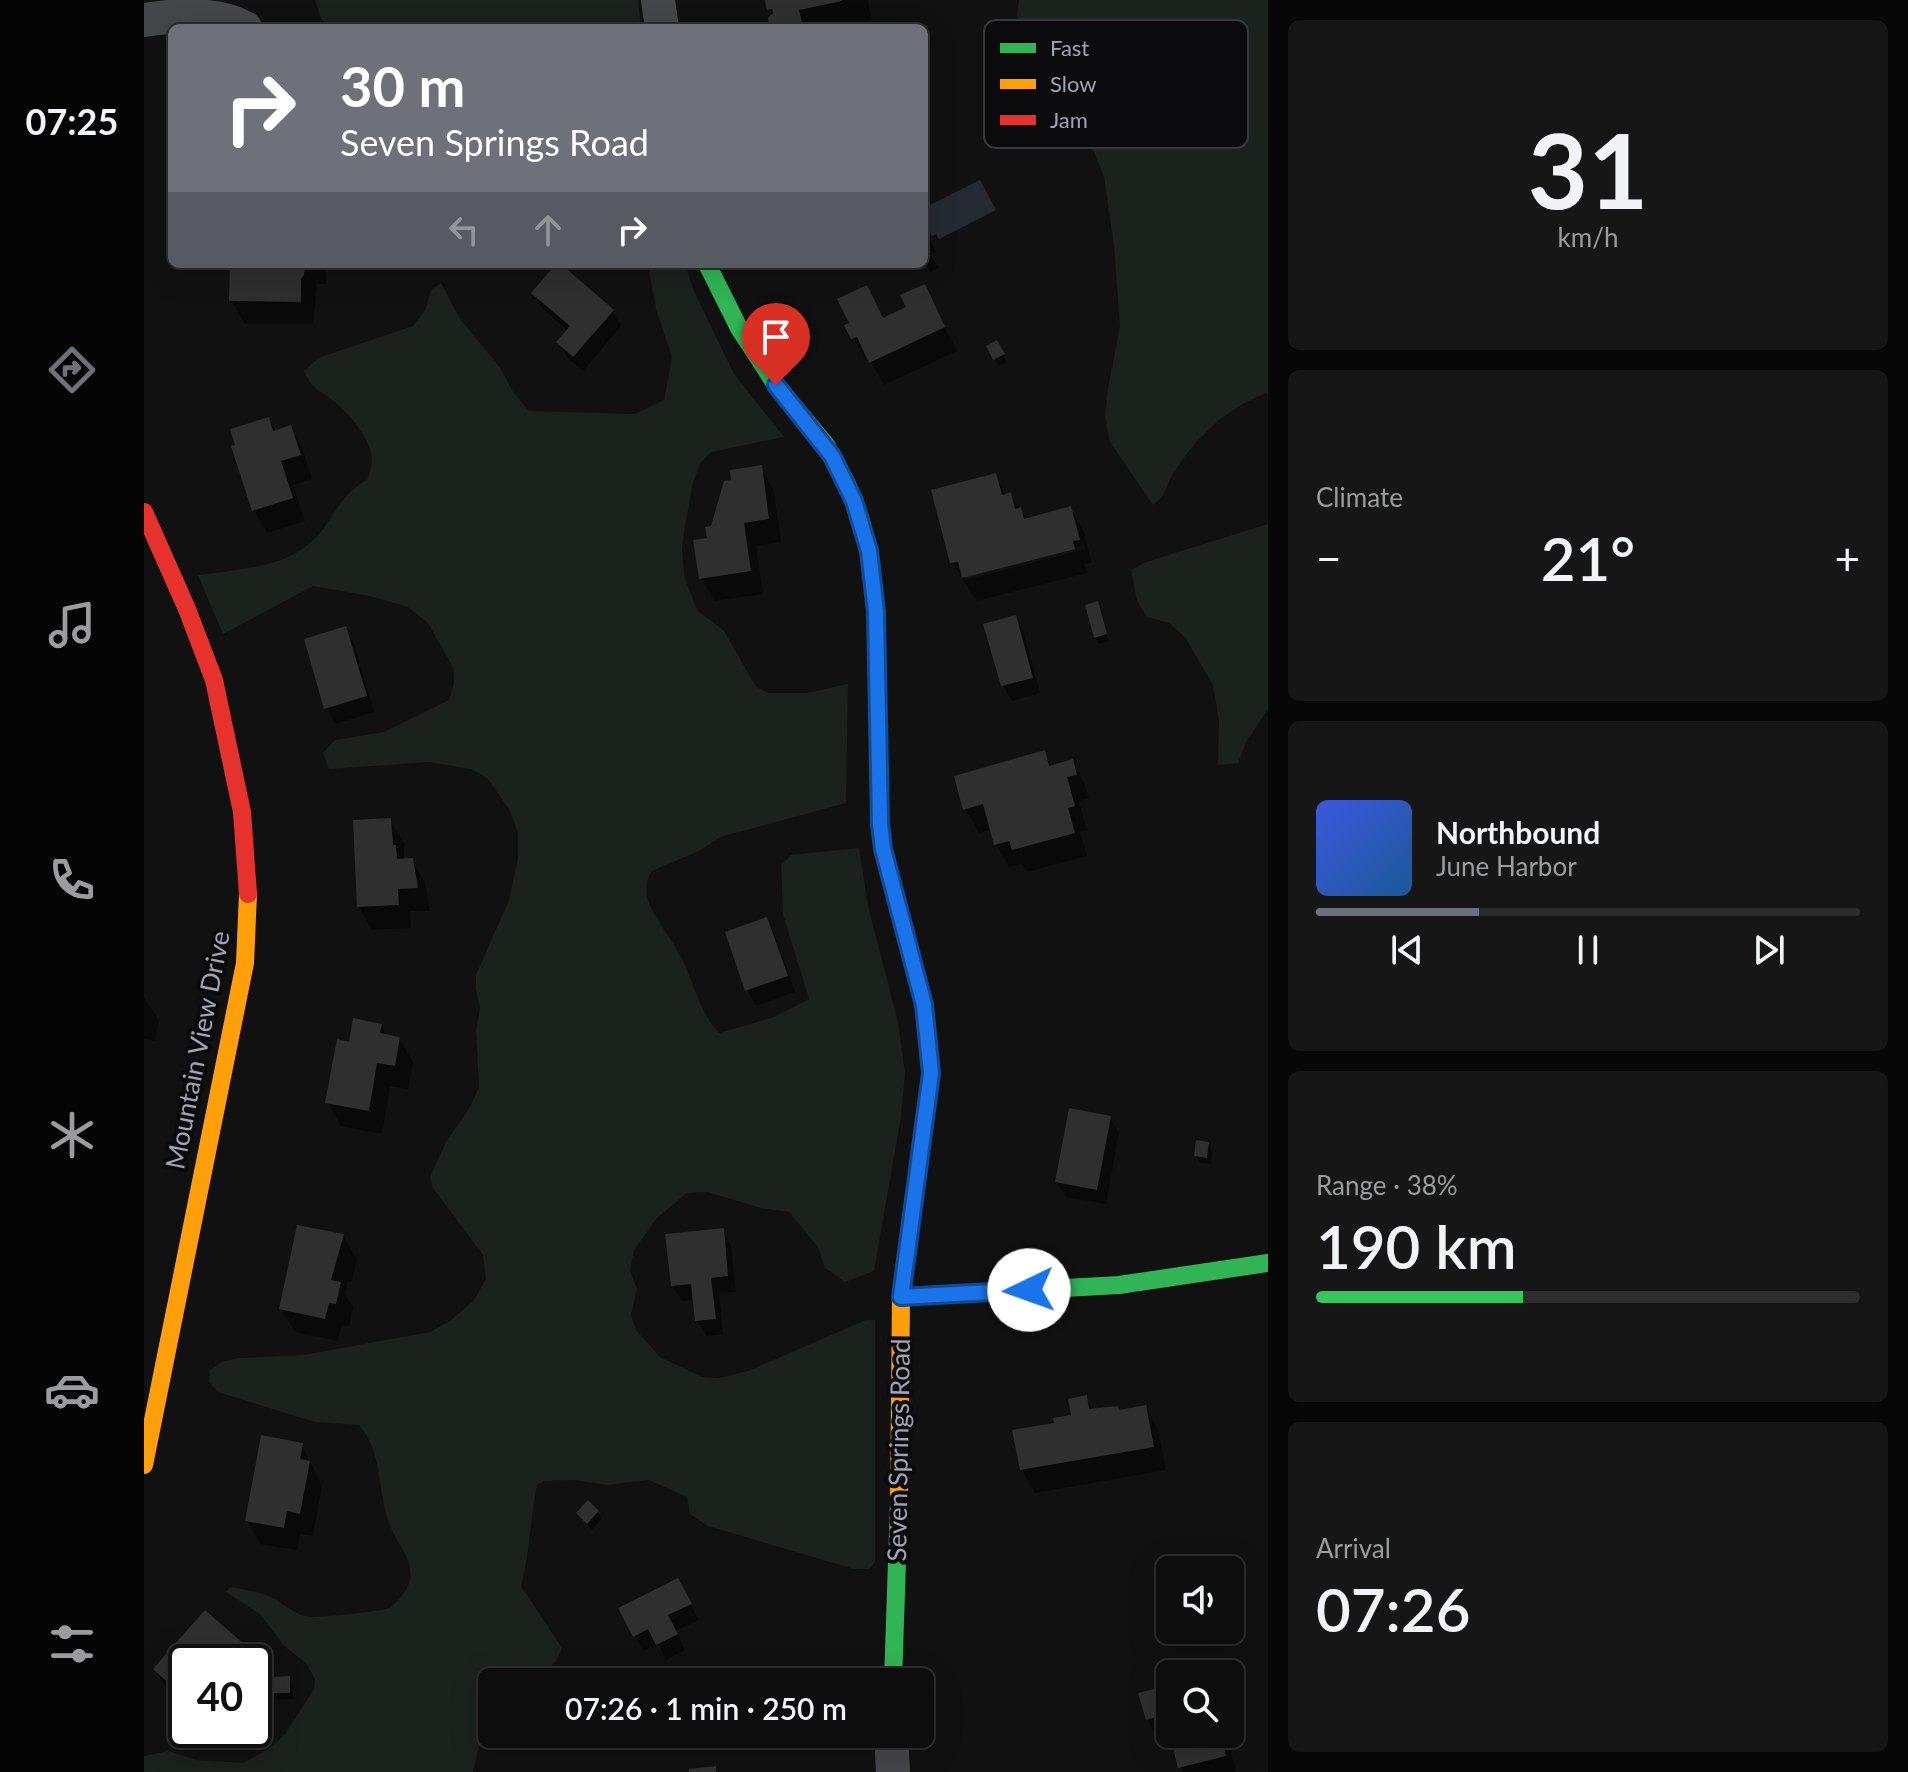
<!DOCTYPE html>
<html lang="en">
<head>
<meta charset="utf-8">
<style>
  :root { --surface:#0d0d0d; --page:#161616; --text:#f1f3f6; --muted:#9a9c9d; --line:#2d2d2e; --accent:#6f717a }
  body { margin:0; font-family:Lato,sans-serif; background:var(--page); color:var(--text); height:100vh; display:flex; flex-direction:column; font-size:30px; white-space:nowrap }
  * { box-sizing:border-box; margin:0 }
  p { font-size:26px; color:var(--muted) }
  .icon { flex:none; width:44px; height:44px; fill:none; stroke:currentColor; stroke-width:2; stroke-linecap:round; stroke-linejoin:round }
  .map { position:relative; flex:1; overflow:hidden }
  .drawer { display:flex; flex-direction:column; gap:20px; padding:20px; background:#070707; width:640px }
  .drawer>* { flex:none }
  .banner { position:absolute; left:24px; top:24px; width:760px; height:244px; border-radius:12px; box-shadow:0 8px 32px #0002,0 0 0 2px var(--line); background:#6f717a; color:#fff; overflow:hidden }
  .fabs { position:absolute; left:1012px; top:1556px; display:grid; gap:16px }
  .fabs a { display:grid; place-items:center; width:88px; height:88px; border-radius:12px; background:var(--surface); box-shadow:0 8px 32px #0002,0 0 0 2px var(--line); font-size:40px }
  .speed { position:absolute; left:24px; top:1644px; display:flex; gap:16px; font-size:40px; font-weight:700; text-align:center }
  .speed>* { display:grid; place-content:center; width:104px; height:104px; border-radius:50%; background:var(--surface); box-shadow:0 8px 32px #0002,0 0 0 2px var(--line); line-height:1 }
  .speed .limit { border:4px solid #111; border-radius:12px; background:#fff; color:#111 }
  .pin { position:absolute; display:grid; place-items:center; width:68px; height:68px; color:#fff; margin:-82px -34px; border-radius:50% 50% 50% 0; rotate:-45deg; box-shadow:0 0 8px #0007 }
  .pin .icon { rotate:45deg }
  .me { position:absolute; width:88px; margin:-44px; rotate:267deg; stroke-linejoin:round; filter:drop-shadow(0 0 6px #0008) }
  .turn { display:flex; align-items:center; gap:28px; height:168px; padding:0 40px; font-size:36px }
  .turn .icon { width:104px; height:104px; stroke-width:2.5 }
  .turn b { display:block; font-size:56px; line-height:68px }
  .lanes { display:flex; align-items:center; height:76px; padding:0 40px; background:#0003; justify-content:center; gap:40px; direction:ltr }
  .lanes .off { opacity:.35 }
  .big { font-size:60px; font-weight:600; line-height:1.1 }
  .drawer .card { flex:1; display:flex; flex-direction:column; justify-content:center; gap:12px; min-width:0; padding:0 28px; border-radius:12px; background:var(--page) }
  .drawer .dial { align-items:center; gap:0 }
  .dial b { font-size:104px; line-height:1 }
  .song { display:flex; align-items:center; gap:24px }
  .cover { width:96px; height:96px; border-radius:12px; background:linear-gradient(135deg,hsl(230 70% 55%),hsl(210 70% 35%)) }
  .played { height:8px; border-radius:4px; background:linear-gradient(90deg,var(--accent) 30%,var(--line) 30%) }
  .keys { display:flex; justify-content:space-around; direction:ltr }
  .heat { display:flex; justify-content:space-between; align-items:center; font-size:44px; direction:ltr }
  .charge { height:12px; border-radius:6px; background:linear-gradient(90deg,#34c759 38%,var(--line) 0) }
  .trip { position:absolute; left:334px; top:1668px; width:456px; height:80px; border-radius:12px; background:var(--surface); box-shadow:0 8px 32px #0002,0 0 0 2px var(--line); font-weight:600; line-height:80px; text-align:center }
  main { display:flex; flex:1; min-height:0 }
  .tab-bar { display:flex; flex-direction:column; width:144px; justify-content:space-around; align-items:center; background:#050505; color:var(--muted) }
  .tab-bar .icon { width:56px; height:56px }
  .tab-bar .selected { color:var(--accent) }
  .tab-bar b { font-size:36px; color:var(--text) }
  .map>svg:first-child { display:block }
  .green { fill:#1b211c }
  .water { fill:#252a32 }
  .shadow { fill:#0007; fill-rule:evenodd }
  .building { fill:#2f2f30 }
  .lines { fill:none; stroke-linecap:round; stroke-linejoin:round }
  .street { stroke:#45464a; stroke-width:34 }
  .fast { stroke:#30b455; stroke-width:18 }
  .slow { stroke:#ff9f0a; stroke-width:18 }
  .jam { stroke:#e5322d; stroke-width:18 }
  .route-casing { stroke:#114b97; stroke-width:20 }
  .route { stroke:#1a73e8; stroke-width:14 }
  .labels { text-anchor:middle; stroke-width:8; stroke-linejoin:round; paint-order:stroke }
  .street-label { font-size:26px; fill:#a1a5b3; stroke:#0b0b0d }
  .key { fill:#0b0b0d; stroke:#38393f; stroke-width:2 }
  .key-label { font-size:22px; fill:#a1a5b3 }
</style>
</head>
<body>
<main>
<nav class="tab-bar">
<b>07:25</b>
<svg class="icon selected" aria-label="directions" viewBox="0 0 24 24"><path d="M12 3l9 9-9 9-9-9zM9 14v-3h6M13 9l2 2-2 2"/></svg>
<svg class="icon" aria-label="music" viewBox="0 0 24 24"><path d="M9 18V5l10-2v13"/><circle cx="6" cy="18" r="3"/><circle cx="16" cy="16" r="3"/></svg>
<svg class="icon" aria-label="phone" viewBox="0 0 24 24"><path d="M5 4h4l2 5-3 2q2 4 5 5l2-3 5 2v4C11 20 4 13 5 4z"/></svg>
<svg class="icon" aria-label="climate" viewBox="0 0 24 24"><path d="M12 3v18M4 7l16 10M4 17L20 7"/></svg>
<svg class="icon" aria-label="car" viewBox="0 0 24 24"><path d="M5 17H2v-5l4-1 3-4h7l3 4 3 1v5h-3M9 17h6M6 11h13"/><circle cx="7" cy="17" r="2"/><circle cx="17" cy="17" r="2"/></svg>
<svg class="icon" aria-label="filters" viewBox="0 0 24 24"><path d="M4 7h16M4 17h16"/><circle cx="9" cy="7" r="2"/><circle cx="15" cy="17" r="2"/></svg>
</nav>
<div class="map">
<svg width="1124" height="1772" viewBox="0 0 1124 1772">
  <rect width="100%" height="100%" fill="#111"/>
  <g class="green">
    <path d="M171 0H494L497 28H185L177 18Z"/>
    <path d="M875 0H1124V395L1122 393C1079 411 1054 435 1029 474 1020 488 1025 492 1009 505L966 442 963 428 961 416 964 388 976 326 970 246 960 177 950 152 876 30 873 15Z"/>
    <path d="M504 264H541L550 291 590 374 640 437 567 452 557 462 549 482 541 526 538 549 540 576 553 610 580 631 612 687 625 693H663L704 684 702 803 576 837 557 850 508 871C503 878 500 891 504 900 508 914 528 940 536 955 549 979 555 1013 575 1033L630 1017 665 999 639 914 637 865 647 855 715 848 724 906 754 1022 761 1072 757 1117 730 1271 701 1282 681 1268 674 1247 645 1212 617 1208 563 1192 543 1193 513 1218 490 1250 486 1271 493 1289 487 1315 492 1330 516 1357 558 1377 575 1378 604 1371 722 1320H731V1562L725 1569H710L564 1526 546 1514 543 1497 505 1480 464 1485 430 1480 400 1481 393 1485C386 1519 386 1553 377 1586L418 1648 412 1661 391 1682H348V1730L336 1743 329 1772H0V1756L25 1751 52 1760 99 1763 126 1748 141 1734 170 1689 171 1679 162 1663 140 1646 116 1614 82 1592 86 1587C98 1589 111 1591 122 1595 138 1600 148 1615 166 1617 173 1618 240 1611 245 1608 253 1603 265 1589 266 1579 269 1557 252 1543 245 1523 233 1489 239 1453 215 1425L171 1422 74 1392 65 1382 66 1370 78 1362 95 1358 159 1355 286 1332 306 1321 330 1300 342 1279 339 1255 289 1188 286 1177 302 1142 326 1107 335 1087 332 1030 336 1008 332 989V975L365 900 374 858V832L365 809 343 778 327 769 286 762 185 769 179 753 191 740 240 732 305 700 310 683V669L284 623 264 607 226 596 169 586 79 634 54 575C98 569 151 568 179 529 196 506 198 494 224 479 225 473 228 466 228 460 228 440 205 414 191 402 177 390 167 390 160 371L174 358 269 326 281 310 287 290 297 283 316 319 357 369 369 392 385 411 491 414 520 400 528 357 512 309Z"/>
    <path d="M1124 524V709L1102 742 1094 763 1074 765 1075 722 1069 685 1041 637 1025 623 1003 617 993 601 987 570 1002 562Z"/>
  </g>
  <path class="water" d="M836 180 852 210 795 239 792 234 788 236 780 221 783 216 780 208Z"/>
  <g class="shadow">
    <path d="M623 0H724L728 21 693 28H628L629 16Z"/>
    <path d="M780 228 792 252 787 255 794 268 786 272 780 261Z"/>
    <path d="M84 264H182V284H173L169 324H101L87 300V270Z"/>
    <path d="M780 287 813 351 740 385 726 360 722 361 709 338 765 308Z"/>
    <path d="M389 293 468 311 477 326 439 371 424 358 415 342 424 331 398 308Z"/>
    <path d="M852 342 863 362 855 366 844 347Z"/>
    <path d="M124 419 132 432 146 427 159 450 168 479 149 485 161 521 123 533 110 510Z"/>
    <path d="M617 468 630 491 637 542 612 546 619 594 570 601 557 578 568 528Z"/>
    <path d="M851 476 862 495 866 494 883 520 926 509 940 532 948 563 940 564 943 573 833 601 808 562ZM940 545 941 549 821 580V576Z"/>
    <path d="M953 603 965 641 955 644 951 637Z"/>
    <path d="M871 617 880 633 896 693 868 701 859 686 842 626Z"/>
    <path d="M201 629 210 644 230 712 191 724 182 708 162 640Z"/>
    <path d="M900 753 908 767 928 762 941 785 945 798 935 801 943 830 936 832 943 856 883 872 878 864 865 867 852 844 848 829 835 833 821 809 812 777Z"/>
    <path d="M246 820 260 844V860H268L281 883 286 911H266L267 928 228 930 215 907Z"/>
    <path d="M622 920 631 935 651 992 612 1006 603 990 583 933Z"/>
    <path d="M0 997 15 1020 11 1041 0 1039Z"/>
    <path d="M237 1025 243 1036 255 1039 269 1062 264 1089 246 1086 238 1134 197 1126 184 1103 207 1044Z"/>
    <path d="M966 1118 975 1133 962 1204 922 1197 913 1182Z"/>
    <path d="M1064 1144 1068 1151 1067 1164 1056 1163 1052 1156Z"/>
    <path d="M578 1230 587 1246 592 1292 575 1293 579 1334 562 1336 553 1320 551 1299 538 1301 529 1286Z"/>
    <path d="M199 1236 213 1259 208 1282 204 1281 201 1294 209 1307 205 1326 197 1325 194 1341 151 1332 137 1309Z"/>
    <path d="M942 1398 949 1410 975 1412 1001 1407 1014 1430 1022 1470 891 1493 878 1470 929 1416Z"/>
    <path d="M158 1445 178 1486 169 1536 156 1534 153 1550 116 1544 103 1520Z"/>
    <path d="M454 1512 458 1519 448 1530 434 1514Z"/>
    <path d="M542 1596 555 1620 532 1631 541 1650 522 1660 514 1644 499 1651 491 1636Z"/>
    <path d="M61 1612 101 1647 109 1662H42V1708L24 1692 11 1669Z"/>
    <path d="M144 1678 148 1685 149 1699 133 1700 129 1692Z"/>
    <path d="M1026 1687V1734H1082L1092 1772H1039L1024 1740 1017 1742 1003 1719Z"/>
  </g>
  <g class="building">
    <path d="M621 0H698V1L655 10 659 28H626L624 18 629 13 628 9 623 10Z"/>
    <path d="M780 226 785 237 780 239 787 252 780 256Z"/>
    <path d="M86 264H161L160 275 157 279V302L85 301Z"/>
    <path d="M412 264H417L470 310 429 357 412 342 426 326 387 293Z"/>
    <path d="M781 284 801 327 725 363 713 337 707 339 700 325 705 323 693 299 723 285 739 318 762 307 756 295Z"/>
    <path d="M853 340 861 354 849 360 842 346Z"/>
    <path d="M125 417 129 431 147 425 157 455 137 461 149 498 108 511 87 446 91 445 86 429Z"/>
    <path d="M618 465 625 519 600 523 607 571 555 579 549 540 563 538 561 527 567 526 580 481 587 480 586 470Z"/>
    <path d="M852 473 858 495 867 492 871 509 877 507 880 519 927 506 936 540 929 541 931 549 818 578 814 562 806 563 787 490Z"/>
    <path d="M954 601 963 634 950 638 941 605Z"/>
    <path d="M872 615 889 678 857 686 839 624Z"/>
    <path d="M202 626 223 696 180 709 160 639Z"/>
    <path d="M901 750 905 766 929 759 933 775 923 777 931 806 924 808 931 833 868 850 865 841 850 845 839 804 819 810 810 776Z"/>
    <path d="M247 818 249 845H252L253 859 269 858 274 888 254 889 255 905 213 907 209 820Z"/>
    <path d="M623 917 644 976 601 991 581 932Z"/>
    <path d="M209 1018 238 1024 236 1033 256 1037 251 1066 233 1063 225 1111 181 1103 193 1039 205 1042Z"/>
    <path d="M925 1108 967 1116 953 1190 911 1182Z"/>
    <path d="M1052 1140 1065 1142 1063 1158 1050 1156Z"/>
    <path d="M153 1225 200 1234 187 1280 197 1282 192 1304 185 1303 181 1319 135 1309Z"/>
    <path d="M580 1228 584 1276 567 1278 572 1319 551 1321 547 1284 527 1286 521 1234Z"/>
    <path d="M943 1395 945 1409 974 1406 975 1410 1002 1405 1010 1447 876 1470 868 1430 910 1423 909 1418 927 1415 924 1399Z"/>
    <path d="M117 1435 159 1443 156 1459 166 1461 156 1514 143 1511 140 1528 101 1521Z"/>
    <path d="M444 1500 455 1511 443 1524 432 1513Z"/>
    <path d="M534 1578 548 1604 524 1615 534 1634 512 1645 504 1629 489 1637 474 1608Z"/>
    <path d="M61 1610 102 1646 88 1662H42V1699L9 1669Z"/>
    <path d="M146 1676V1693H127L126 1677Z"/>
    <path d="M1026 1685V1734H1077L1082 1756 1034 1768 1028 1745 1024 1746 1020 1732 1024 1731 1020 1715 1002 1720 994 1693Z"/>
    <path d="M572 1766V1772H545V1769Z"/>
  </g>
  <g class="lines">
    <g class="street">
      <path d="M514 0 518 28"/>
      <path d="M0 20C31 15 73 12 101 28"/>
      <path d="M747 1734 749 1772"/>
    </g>
    <g class="fast">
      <path d="M563 264 595 328 632 385 682 445 703 484 716 518 725 551 732 612 736 824 739 849 780 1005 787 1073 781 1120"/>
      <path d="M757 1297 975 1285 1124 1263"/>
      <path d="M749 1682 755 1501"/>
    </g>
    <g class="slow">
      <path d="M0 1465 101 963 104 894"/>
      <path d="M755 1501 757 1297 781 1120"/>
    </g>
    <path class="jam" d="M0 512 43 609 70 680 98 812 104 894"/>
  </g>
  <g class="lines">
    <defs>
      <path id="route" d="M632 385 688 456 710 501 725 551 732 612 736 824 739 849 780 1005 787 1073 757 1297 885 1290"/>
    </defs>
    <use href="#route" class="route-casing"/>
    <use href="#route" class="route"/>
  </g>
  <g class="labels">
    <g class="street-label">
      <text transform="translate(54 1050) rotate(-79)" y="9">Mountain View Drive</text>
      <text transform="translate(755 1450) rotate(-89)" y="9">Seven Springs Road</text>
    </g>
  </g>
  <rect x="840" y="20" width="264" height="128" rx="12" class="key"/>
  <rect x="856" y="43" width="36" height="10" fill="#30b455"/>
  <rect x="856" y="79" width="36" height="10" fill="#ff9f0a"/>
  <rect x="856" y="115" width="36" height="10" fill="#e5322d"/>
  <g class="key-label">
    <text x="906" y="56">Fast</text>
    <text x="906" y="92">Slow</text>
    <text x="906" y="128">Jam</text>
  </g>
</svg>
<div class="fabs">
<a><svg class="icon" aria-label="sound" viewBox="0 0 24 24"><path d="M4 9h4l5-4v14l-5-4H4zM17 9q2 3 0 6"/></svg></a>
<a><svg class="icon" aria-label="search" viewBox="0 0 24 24"><circle cx="10" cy="10" r="6"/><path d="M15 15l6 6"/></svg></a>
</div>
<div class="speed"><div class="limit">40</div></div>
<div class="pin" style="left:632px;top:385px;background:#d93025"><svg class="icon" aria-label="arrive" viewBox="0 0 24 24"><path d="M6 21V4h12l-3 4 3 4H6"/></svg></div>
<svg class="me" style="left:885px;top:1290px" viewBox="-20 -20 40 40"><circle r="19" fill="#fff"/><path d="M0-13L10 11 0 6-10 11z" fill="#1a73e8"/></svg>
<div class="trip">07:26 · 1 min · 250 m</div>
<div class="banner">
<div class="turn"><svg class="icon" aria-label="right" viewBox="0 0 24 24"><path d="M7 20v-9h11M14 6l5 5-5 5"/></svg><div><b>30 m</b>Seven Springs Road</div></div>
<div class="lanes"><svg class="icon off" aria-label="left" viewBox="0 0 24 24"><path d="M17 20v-9H6M10 6l-5 5 5 5"/></svg><svg class="icon off" aria-label="ahead" viewBox="0 0 24 24"><path d="M12 20V5M6 11l6-6 6 6"/></svg><svg class="icon" aria-label="right" viewBox="0 0 24 24"><path d="M7 20v-9h11M14 6l5 5-5 5"/></svg></div>
</div>
</div>
<section class="drawer">
<div class="card dial"><b>31</b><p>km/h</p></div>
<div class="card"><p>Climate</p>
<div class="heat"><a>−</a><b class="big">21°</b><a>+</a></div>
</div>
<div class="card">
<div class="song"><i class="cover"></i><div><b>Northbound</b><p>June Harbor</p></div></div>
<div class="played"></div>
<div class="keys"><svg class="icon" aria-label="previous" viewBox="0 0 24 24"><path d="M18 5L8 12l10 7zM5 5v14"/></svg><svg class="icon" aria-label="pause" viewBox="0 0 24 24"><path d="M8 5v14M16 5v14"/></svg><svg class="icon" aria-label="next" viewBox="0 0 24 24"><path d="M6 5l10 7-10 7zM19 5v14"/></svg></div>
</div>
<div class="card"><p>Range · 38%</p><b class="big">190 km</b><div class="charge"></div></div>
<div class="card"><p>Arrival</p><b class="big">07:26</b></div>
</section>
</main>
</body>
</html>
